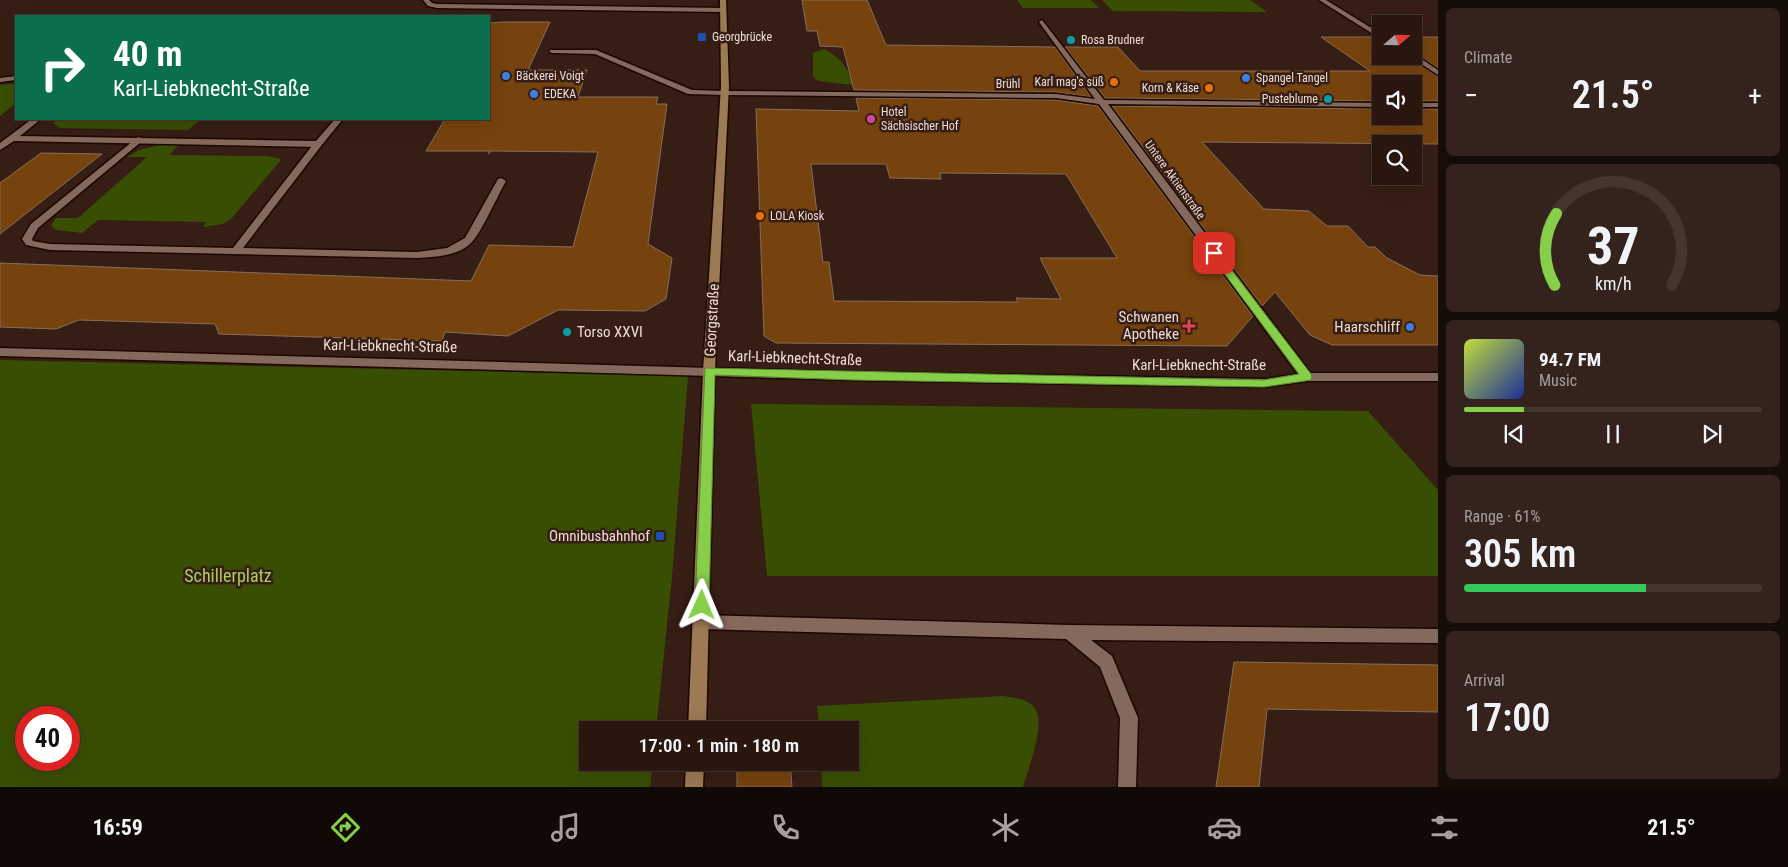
<!DOCTYPE html>
<html lang="en">
<head>
<meta charset="utf-8">
<style>
  :root { --surface:#28160f; --page:#34231d; --text:#f1f3f6; --muted:#a59f9e; --line:#44352f; --accent:#88cf49 }
  body { margin:0; font-family:"Roboto Condensed",sans-serif; background:var(--page); color:var(--text); height:100vh; display:flex; flex-direction:column; font-size:19px; white-space:nowrap }
  * { box-sizing:border-box; margin:0 }
  p { font-size:16px; color:var(--muted) }
  .icon { flex:none; width:28px; height:28px; fill:none; stroke:currentColor; stroke-width:2; stroke-linecap:round; stroke-linejoin:round }
  .map { position:relative; flex:1; overflow:hidden }
  .side { display:flex; flex-direction:column; gap:8px; padding:8px; background:#160c08; width:350px }
  .side>* { flex:none }
  .top-card { position:absolute; left:15px; top:15px; width:475px; height:105px; border-radius:0px; box-shadow:0 5px 20px #0002,0 0 0 1px var(--line); background:#0b6e4f; color:#fff; overflow:hidden }
  .needle { width:32px; rotate:70deg }
  .buttons { position:absolute; left:1372px; top:15px; display:grid; gap:10px }
  .buttons a { display:grid; place-items:center; width:50px; height:50px; border-radius:0px; background:var(--surface); box-shadow:0 5px 20px #0002,0 0 0 1px var(--line); font-size:25px }
  .speed { position:absolute; left:15px; top:706px; display:flex; gap:10px; font-size:25px; font-weight:700; text-align:center }
  .speed>* { display:grid; place-content:center; width:65px; height:65px; border-radius:50%; background:var(--surface); box-shadow:0 5px 20px #0002,0 0 0 1px var(--line); line-height:1 }
  .speed .limit { border:8px solid #d22; background:#fff; color:#111 }
  .pin { position:absolute; display:grid; place-items:center; width:42px; height:42px; color:#fff; margin:-21px; border-radius:10px; box-shadow:0 2px 8px #0006 }
  .me { position:absolute; width:55px; margin:-28px; rotate:1deg; stroke-linejoin:round; filter:drop-shadow(0 0 4px #0008) }
  .turn { display:flex; align-items:center; gap:18px; height:105px; padding:0 15px; font-size:22px }
  .turn .icon { width:65px; height:65px; stroke-width:2.5 }
  .turn b { display:block; font-size:35px; line-height:42px }
  .big { font-size:38px; font-weight:600; line-height:1.1 }
  .side .card { flex:1; display:flex; flex-direction:column; justify-content:center; gap:8px; min-width:0; padding:0 18px; border-radius:8px; background:var(--page) }
  .side .dial { align-items:center; gap:0 }
  .dial svg { height:130px; overflow:visible; fill:none; stroke:var(--line); stroke-width:7; stroke-linecap:round; text-anchor:middle }
  .dial text { fill:var(--text); stroke:none }
  .song { display:flex; align-items:center; gap:15px }
  .cover { width:60px; height:60px; border-radius:8px; background:linear-gradient(135deg,hsl(70 70% 55%),hsl(230 70% 35%)) }
  .played { height:5px; border-radius:2px; background:linear-gradient(90deg,var(--accent) 20%,var(--line) 20%) }
  .keys { display:flex; justify-content:space-around; direction:ltr }
  .heat { display:flex; justify-content:space-between; align-items:center; font-size:28px; direction:ltr }
  .charge { height:8px; border-radius:4px; background:linear-gradient(90deg,#34c759 61%,var(--line) 0) }
  .trip { position:absolute; left:579px; top:721px; width:280px; height:50px; border-radius:0px; background:var(--surface); box-shadow:0 5px 20px #0002,0 0 0 1px var(--line); font-weight:600; line-height:50px; text-align:center }
  .menu { display:flex; height:80px; justify-content:space-around; align-items:center; background:#100906; color:var(--muted) }
  .menu .icon { width:35px; height:35px }
  .menu .selected { color:var(--accent) }
  .menu b { font-size:22px; color:var(--text) }
  main { display:flex; flex:1; min-height:0 }
  .map>svg:first-child { display:block }
  .green { fill:#384e03; fill-rule:evenodd }
  .building { fill:#76430f; stroke:#866e5b; fill-rule:evenodd }
  .lines { fill:none; stroke-linecap:round; stroke-linejoin:round }
  .lane-casing { stroke:#1c0701; stroke-width:3 }
  .street-casing { stroke:#1c0701; stroke-width:3 }
  .secondary-casing { stroke:#1c0701; stroke-width:3 }
  .lane { fill:#86695d; fill-rule:evenodd }
  .street { fill:#86695d; fill-rule:evenodd }
  .secondary { fill:#9b7a54; fill-rule:evenodd }
  .route { fill:#88cf49; stroke:#58872f }
  .transit-dot { fill:#1a4fb4; stroke:#361e14; stroke-width:2 }
  .culture-dot { fill:#0f9aa8; stroke:#361e14; stroke-width:2 }
  .shop-dot { fill:#3f7fe0; stroke:#361e14; stroke-width:2 }
  .food-dot { fill:#e8710a; stroke:#361e14; stroke-width:2 }
  .hotel-dot { fill:#d1479c; stroke:#361e14; stroke-width:2 }
  .health-dot { fill:#e0444e; stroke:#361e14; stroke-width:2 }
  .labels { text-anchor:middle; stroke-width:5; stroke-linejoin:round; paint-order:stroke }
  .far-poi-label { font-size:12px; fill:#edddd6; stroke:#361e14; text-anchor:start }
  .far-street-label { font-size:12px; fill:#edddd6; stroke:#361e14 }
  .poi-label { font-size:15px; fill:#edddd6; stroke:#361e14; text-anchor:end }
  .street-label { font-size:15px; fill:#edddd6; stroke:#361e14 }
  .near-park-label { font-size:18px; fill:#a8d161; stroke:#361e14 }
</style>
</head>
<body>
<main>
<div class="map">
<svg width="1438" height="787" viewBox="0 0 1438 787">
  <rect width="100%" height="100%" fill="#361e14"/>
  <g class="green">
    <path d="M1017 0H1091L1099 8H1023Z"/>
    <path d="M1102 0H1250L1267 12 1113 11Z"/>
    <path d="M824 49C841 59 847 65 853 85L819 81 813 77V53Z"/>
    <path d="M10 84H16V103L0 116V85Z"/>
    <path d="M58 119H201L188 130 60 128 53 123Z"/>
    <path d="M159 145H179L169 155 264 156 279 158 281 160 231 219 223 224 203 227 206 222 98 220 82 233 56 230 51 225 56 218H78L147 157H127L139 150Z"/>
    <path d="M0 360 688 376 672 577 656 730H588V762L653 763 650 787H0ZM26 718H69V760H26Z"/>
    <path d="M751 404 1368 411 1438 490V576H767Z"/>
    <path d="M1004 696C1013 698 1027 699 1034 707 1047 722 1028 769 1023 787H822L821 763 850 762V730H819L817 706Z"/>
  </g>
  <g class="building">
    <path d="M802 0H867L886 45 1055 47 1091 97 1056 92 854 90 843 47 820 46 817 31H807Z"/>
    <path d="M504 22H550L528 70H587L578 97H658L656 104H667L648 244 672 258 666 299 645 311 558 310 508 336 445 332 442 341 219 334 215 324 79 320 56 329 0 327V263L471 281 489 245 573 247 598 152 490 151 489 154V151H426L445 119H489V23Z"/>
    <path d="M1321 37H1375L1381 41V56H1407L1438 77V101H1414V84H1381V101L1105 98 1065 47H1118L1140 71H1370Z"/>
    <path d="M1414 37H1438V68L1414 52Z"/>
    <path d="M856 98 1056 100 1098 106 1253 316 1227 346 776 343 764 336 756 109 859 111ZM811 164H886L890 178 941 179 940 173 1066 174 1117 258H1040L1061 299 1016 298 1018 302 834 301 829 262H823Z"/>
    <path d="M1112 106 1381 109V116H1414V109H1438V144L1202 142 1264 209 1309 211 1327 226H1348L1368 247H1375L1387 258 1420 275 1438 276V345H1332L1310 335 1275 292 1262 306Z"/>
    <path d="M41 153 102 154 0 234V183Z"/>
    <path d="M1234 662 1438 665V712L1267 709 1259 787H1216Z"/>
    <path d="M737 724 788 725 789 730H737Z"/>
    <path d="M737 762H790L792 787H737Z"/>
  </g>
  <g class="lines">
    <defs>
      <g id="lane">
        <path d="M550 50H596L692 90 724 91 728 93 724 95 688 94 595 54 552 53 549 51Z"/>
        <path d="M138 137 141 138V142L38 228 32 239 33 241 50 244 233 248 315 142H321V146L243 248 417 252 447 248 465 238 498 179 501 178 506 181C498 195 481 233 472 242 459 256 435 257 417 258L50 250 26 245 22 239 31 224Z"/>
        <path d="M702 615 1069 625 1438 629V643L1091 640 1112 656 1138 718 1136 787H1118L1120 718 1100 667 1066 639 702 629 696 627 694 622 696 617Z"/>
      </g>
      <g id="street">
        <path d="M423 0H429L432 3 437 4 723 8 726 10 723 12 437 8 428 6Z"/>
        <path d="M1319 0H1326L1381 34V39Z"/>
        <path d="M1042 20 1104 100 1381 103V107L1108 104 1310 373H1438V381H1307L1265 387 854 380 0 356V348L854 372 1265 379 1298 374 1099 104 1056 98 724 95 720 93 724 91 1056 94 1095 99 1039 22Z"/>
        <path d="M1414 54 1438 70V75L1409 56H1414Z"/>
        <path d="M16 76V80L0 82V78Z"/>
        <rect x="1414" y="103" width="24" height="4"/>
        <path d="M32 119H41L20 136 316 141 335 119H343L321 146 318 147 14 141 0 150V143Z"/>
      </g>
      <g id="secondary">
        <path d="M720 0H726L729 86 715 371 706 730H688L703 371 721 86Z"/>
        <path d="M686 762H704L703 787H685Z"/>
      </g>
    </defs>
    <use href="#lane" class="lane-casing"/>
    <use href="#street" class="street-casing"/>
    <use href="#secondary" class="secondary-casing"/>
    <use href="#lane" class="lane"/>
    <use href="#street" class="street"/>
    <use href="#secondary" class="secondary"/>
  </g>
  <path class="route" d="M1214 250 1217 251 1311 374 1312 377 1311 380 1264 387 854 380 715 375 709 605 707 610 702 612 697 610 695 605 705 368 1264 380 1299 374 1209 253Z"/>
  <g class="transit-dot">
    <rect x="697" y="32" width="10" height="10" rx="2.5"/>
    <rect x="655" y="531" width="10" height="10" rx="2.5"/>
  </g>
  <g class="culture-dot">
    <circle cx="1071" cy="40" r="5"/>
    <circle cx="1328" cy="99" r="5"/>
    <circle cx="567" cy="332" r="5"/>
  </g>
  <g class="shop-dot">
    <circle cx="506" cy="76" r="5"/>
    <circle cx="1246" cy="78" r="5"/>
    <circle cx="534" cy="94" r="5"/>
    <circle cx="1410" cy="327" r="5"/>
  </g>
  <g class="food-dot">
    <circle cx="1114" cy="82" r="5"/>
    <circle cx="1209" cy="88" r="5"/>
    <circle cx="760" cy="216" r="5"/>
  </g>
  <circle class="hotel-dot" cx="871" cy="119" r="5"/>
  <path class="health-dot" d="M1186.5 318.5h5v5h5v5h-5v5h-5v-5h-5v-5h5z"/>
  <g class="labels">
    <g class="far-poi-label">
      <text x="712" y="41">Georgbrücke</text>
      <text x="1081" y="44">Rosa Brudner</text>
      <text x="516" y="80">Bäckerei Voigt</text>
      <text x="1256" y="82">Spangel Tangel</text>
      <text x="1104" y="86" text-anchor="end">Karl mag's süß</text>
      <text x="1199" y="92" text-anchor="end">Korn &amp; Käse</text>
      <text x="544" y="98">EDEKA</text>
      <text x="1318" y="103" text-anchor="end">Pusteblume</text>
      <text x="881" y="116">Hotel<tspan x="881" dy="14">Sächsischer Hof</tspan></text>
      <text x="770" y="220">LOLA Kiosk</text>
    </g>
    <g class="far-street-label">
      <text x="1008" y="88">Brühl</text>
      <text transform="translate(1175 180) rotate(54)" y="4">Untere Aktienstraße</text>
    </g>
    <g class="poi-label">
      <text x="1179" y="322">Schwanen<tspan x="1179" dy="17">Apotheke</tspan></text>
      <text x="1400" y="332">Haarschliff</text>
      <text x="577" y="337" text-anchor="start">Torso XXVI</text>
      <text x="650" y="541">Omnibusbahnhof</text>
    </g>
    <g class="street-label">
      <text transform="translate(712 320) rotate(-87)" y="5">Georgstraße</text>
      <text transform="translate(390 346) rotate(1)" y="5">Karl-Liebknecht-Straße</text>
      <text transform="translate(795 358) rotate(2)" y="5">Karl-Liebknecht-Straße</text>
      <text x="1199" y="370">Karl-Liebknecht-Straße</text>
    </g>
    <g class="near-park-label">
      <text x="228" y="582">Schillerplatz</text>
    </g>
  </g>
</svg>
<div class="buttons">
<a><svg class="needle" viewBox="-14 -14 28 28"><path d="M0-13l5 13h-10z" fill="#e53935"/><path d="M0 13l5-13h-10z" fill="#a59f9e"/></svg></a>
<a><svg class="icon" aria-label="sound" viewBox="0 0 24 24"><path d="M4 9h4l5-4v14l-5-4H4zM17 9q2 3 0 6"/></svg></a>
<a><svg class="icon" aria-label="search" viewBox="0 0 24 24"><circle cx="10" cy="10" r="6"/><path d="M15 15l6 6"/></svg></a>
</div>
<div class="speed"><div class="limit">40</div></div>
<div class="pin" style="left:1214px;top:253px;background:#d93025"><svg class="icon" aria-label="arrive" viewBox="0 0 24 24"><path d="M6 21V4h12l-3 4 3 4H6"/></svg></div>
<svg class="me" style="left:702px;top:605px" viewBox="-20 -20 40 40"><path d="M0-17L14 15 0 8-14 15z" fill="#88cf49" stroke="#fff" stroke-width="4"/></svg>
<div class="trip">17:00 · 1 min · 180 m</div>
<div class="top-card">
<div class="turn"><svg class="icon" aria-label="right" viewBox="0 0 24 24"><path d="M7 20v-9h11M14 6l5 5-5 5"/></svg><div><b>40 m</b>Karl-Liebknecht-Straße</div></div>
</div>
</div>
<section class="side">
<div class="card"><p>Climate</p>
<div class="heat"><a>−</a><b class="big">21.5°</b><a>+</a></div>
</div>
<div class="card dial"><svg viewBox="0 0 100 80">
<path d="M14 69A42 42 0 1 1 86 69"/>
<path d="M14 69A42 42 0 0 1 15 25" stroke="#88cf49"/>
<text x="50" y="56" font-size="32" font-weight="700">37</text>
<text x="50" y="72" font-size="11">km/h</text>
</svg></div>
<div class="card">
<div class="song"><i class="cover"></i><div><b>94.7 FM</b><p>Music</p></div></div>
<div class="played"></div>
<div class="keys"><svg class="icon" aria-label="previous" viewBox="0 0 24 24"><path d="M18 5L8 12l10 7zM5 5v14"/></svg><svg class="icon" aria-label="pause" viewBox="0 0 24 24"><path d="M8 5v14M16 5v14"/></svg><svg class="icon" aria-label="next" viewBox="0 0 24 24"><path d="M6 5l10 7-10 7zM19 5v14"/></svg></div>
</div>
<div class="card"><p>Range · 61%</p><b class="big">305 km</b><div class="charge"></div></div>
<div class="card"><p>Arrival</p><b class="big">17:00</b></div>
</section>
</main>
<nav class="menu">
<b>16:59</b>
<svg class="icon selected" aria-label="directions" viewBox="0 0 24 24"><path d="M12 3l9 9-9 9-9-9zM9 14v-3h6M13 9l2 2-2 2"/></svg>
<svg class="icon" aria-label="music" viewBox="0 0 24 24"><path d="M9 18V5l10-2v13"/><circle cx="6" cy="18" r="3"/><circle cx="16" cy="16" r="3"/></svg>
<svg class="icon" aria-label="phone" viewBox="0 0 24 24"><path d="M5 4h4l2 5-3 2q2 4 5 5l2-3 5 2v4C11 20 4 13 5 4z"/></svg>
<svg class="icon" aria-label="climate" viewBox="0 0 24 24"><path d="M12 3v18M4 7l16 10M4 17L20 7"/></svg>
<svg class="icon" aria-label="car" viewBox="0 0 24 24"><path d="M5 17H2v-5l4-1 3-4h7l3 4 3 1v5h-3M9 17h6M6 11h13"/><circle cx="7" cy="17" r="2"/><circle cx="17" cy="17" r="2"/></svg>
<svg class="icon" aria-label="filters" viewBox="0 0 24 24"><path d="M4 7h16M4 17h16"/><circle cx="9" cy="7" r="2"/><circle cx="15" cy="17" r="2"/></svg>
<b>21.5°</b>
</nav>
</body>
</html>
